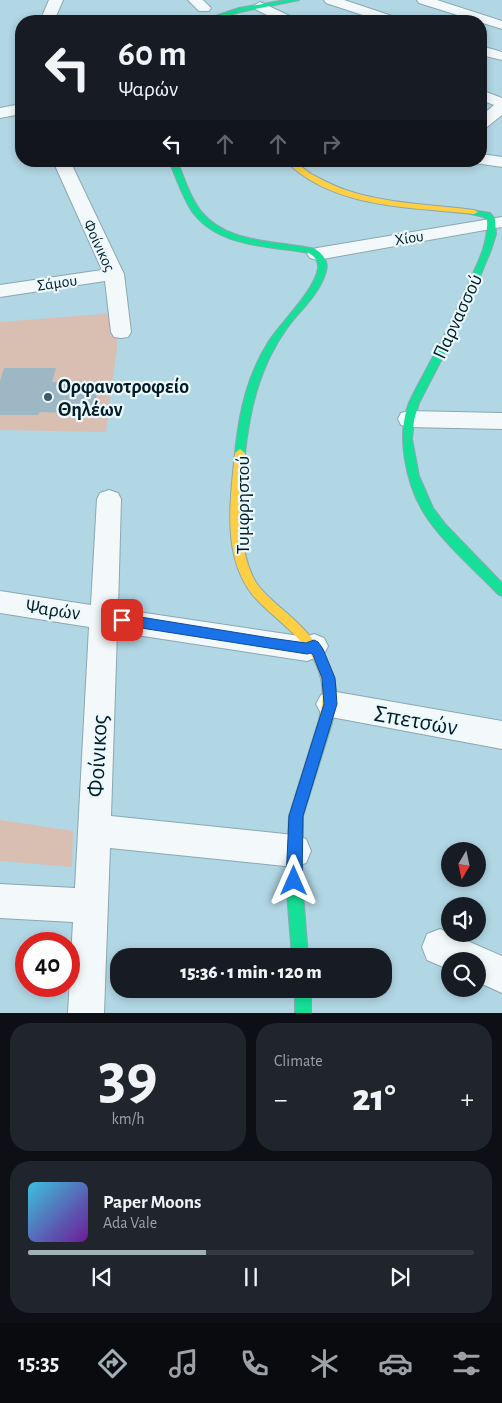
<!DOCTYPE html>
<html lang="en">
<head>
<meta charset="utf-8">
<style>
  :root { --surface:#171b24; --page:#20242c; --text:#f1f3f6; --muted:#9ea1a6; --line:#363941; --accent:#a0b0b6 }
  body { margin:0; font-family:"Alegreya Sans",sans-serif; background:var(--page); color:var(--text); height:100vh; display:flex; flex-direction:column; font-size:19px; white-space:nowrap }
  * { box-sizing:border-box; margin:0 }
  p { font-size:16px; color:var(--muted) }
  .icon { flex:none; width:28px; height:28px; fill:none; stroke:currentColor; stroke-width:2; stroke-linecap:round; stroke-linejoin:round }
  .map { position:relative; height:1013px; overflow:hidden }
  .side { display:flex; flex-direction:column; gap:10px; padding:10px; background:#0d0f14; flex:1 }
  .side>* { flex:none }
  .hud { position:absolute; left:15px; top:15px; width:472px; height:152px; border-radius:20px; box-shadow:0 2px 8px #0003; background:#171b24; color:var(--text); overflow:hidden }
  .needle { width:32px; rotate:189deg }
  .controls { position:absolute; left:441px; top:842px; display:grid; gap:10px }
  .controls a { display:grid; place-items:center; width:45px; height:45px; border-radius:50%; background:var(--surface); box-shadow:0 2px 8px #0003; font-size:25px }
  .speed { position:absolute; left:15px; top:932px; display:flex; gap:10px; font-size:25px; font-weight:700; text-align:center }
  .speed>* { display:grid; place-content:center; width:65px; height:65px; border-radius:50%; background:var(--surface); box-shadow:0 2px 8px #0003; line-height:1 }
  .speed .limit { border:8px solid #d22; background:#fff; color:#111 }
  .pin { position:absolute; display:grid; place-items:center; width:42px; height:42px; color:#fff; margin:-21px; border-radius:10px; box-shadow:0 2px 8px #0006 }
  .me { position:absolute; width:55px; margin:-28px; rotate:0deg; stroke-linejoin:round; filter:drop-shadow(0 0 4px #0008) }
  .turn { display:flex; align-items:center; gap:18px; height:105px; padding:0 20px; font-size:22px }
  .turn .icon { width:65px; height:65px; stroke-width:2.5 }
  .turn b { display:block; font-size:35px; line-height:42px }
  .lanes { display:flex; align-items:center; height:48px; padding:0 20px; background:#0003; justify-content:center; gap:25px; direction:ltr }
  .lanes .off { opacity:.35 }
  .big { font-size:38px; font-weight:800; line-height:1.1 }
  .side .widget { flex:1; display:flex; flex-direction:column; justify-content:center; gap:8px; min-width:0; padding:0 18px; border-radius:20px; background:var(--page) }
  .side .dial { align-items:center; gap:0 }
  .dial b { font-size:65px; line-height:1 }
  .song { display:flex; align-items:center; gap:15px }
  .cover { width:60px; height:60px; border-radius:8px; background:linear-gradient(135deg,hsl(190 70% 55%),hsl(280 70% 35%)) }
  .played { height:5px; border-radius:2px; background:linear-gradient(90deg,var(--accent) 40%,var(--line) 40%) }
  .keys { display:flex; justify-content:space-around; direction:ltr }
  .heat { display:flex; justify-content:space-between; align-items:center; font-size:28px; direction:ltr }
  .side .tiles { flex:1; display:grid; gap:10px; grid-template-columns:1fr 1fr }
  .widget:last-child { grid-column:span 2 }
  .trip { position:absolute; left:110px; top:948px; width:282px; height:50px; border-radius:20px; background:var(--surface); box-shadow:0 2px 8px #0003; font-weight:800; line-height:50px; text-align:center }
  .tabs { display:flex; height:80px; justify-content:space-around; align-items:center; background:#090b0e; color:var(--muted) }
  .tabs .icon { width:35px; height:35px }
  .tabs .active { color:var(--accent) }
  .tabs b { font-size:22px; color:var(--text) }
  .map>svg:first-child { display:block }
  .green { fill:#d9beb2 }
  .building { fill:#9db7c5 }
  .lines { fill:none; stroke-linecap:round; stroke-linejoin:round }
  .street-casing { stroke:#8aa7b2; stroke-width:2 }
  .fast-casing { stroke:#8aa7b2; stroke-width:2 }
  .slow-casing { stroke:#8aa7b2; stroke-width:2 }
  .street { fill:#f3f9fb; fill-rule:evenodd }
  .fast { fill:#16e098; fill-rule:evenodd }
  .slow { fill:#ffcf43; fill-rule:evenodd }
  .route { fill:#1a73e8; stroke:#114b97 }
  .poi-dot { fill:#3e5d68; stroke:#ebf8fd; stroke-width:2 }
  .labels { text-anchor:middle; stroke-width:4.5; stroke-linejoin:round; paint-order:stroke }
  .far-street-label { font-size:16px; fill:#001c25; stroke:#ebf8fd }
  .street-label { font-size:20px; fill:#001c25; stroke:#ebf8fd }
  .poi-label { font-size:20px; font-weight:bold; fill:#001c25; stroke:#ebf8fd; text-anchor:start }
  .near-street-label { font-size:24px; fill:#001c25; stroke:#ebf8fd }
</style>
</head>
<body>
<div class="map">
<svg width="502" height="1013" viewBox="0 0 502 1013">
  <rect width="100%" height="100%" fill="#b1d6e4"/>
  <g class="green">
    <path d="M116 313 117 348 106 432 0 430V322Z"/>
    <path d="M0 820 73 831 72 867 0 861Z"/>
  </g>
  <path class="building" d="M4 368H56L52 382H98L94 414 40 412 38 415H0V381Z"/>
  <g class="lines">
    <defs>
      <g id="street">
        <path d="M49 0H63L54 21H40Z"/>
        <path d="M188 0H203L211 8 209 11H199Z"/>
        <path d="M324 0H344L398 18 400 21H381L326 3Z"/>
        <path d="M417 0H437L502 21V29L419 3Z"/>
        <path d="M260 2 294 18 296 21H279L255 9 253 6Z"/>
        <path d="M481 46 502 52V60L481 55Z"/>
        <path d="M481 90 502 98V115L487 127 481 129V116L494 105 481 100Z"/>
        <path d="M21 104V114L0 118V108Z"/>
        <path d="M481 154 502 157V167L475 163 481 161Z"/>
        <path d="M53 161H70L124 274 131 332 128 337 121 338 114 337 111 332 105 281 0 297V285L102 270Z"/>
        <path d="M502 217V227L317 260 310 258 307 254 310 250 317 248Z"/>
        <path d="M409 411 502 413V429L409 427 401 425 398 419 401 413Z"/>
        <path d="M109 490 118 493 121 499 118 609 306 637 314 634 324 638 328 646 324 654 307 661 117 632 111 816 294 835 306 839 311 851 306 863 294 867 110 848 104 1013H68L73 922 0 918V884L75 888 89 627 0 613V591L91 605 97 499 100 493Z"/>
        <path d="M331 691 502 721V749L331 717 321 713 316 704 321 695Z"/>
        <path d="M440 929 502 956V993L478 982V961H450V970L427 960 422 947 427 934Z"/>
      </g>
      <g id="fast">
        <path d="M286 0H299L240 12 209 21H201L239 8Z"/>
        <path d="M169 161H177C184 177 189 196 200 210 227 245 277 240 315 249 323 254 329 262 326 271 320 294 300 310 287 328 260 366 250 407 245 453L240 457 235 453C239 413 247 375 269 341 282 321 314 291 318 269 319 261 315 257 309 253 271 246 221 248 194 214 183 199 177 179 169 161Z"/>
        <path d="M471 210 490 213 495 219 496 234 491 250 461 322 419 403 414 420 412 439 419 476 433 508 446 525 502 583V596L498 594C474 569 442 542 424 513 406 484 396 435 409 403 414 391 422 378 428 366 441 343 453 319 463 295 474 270 489 246 487 220L484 217 471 214Z"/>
        <path d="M325 717 330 719 332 723 303 816 302 881 308 956H292L286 881 289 816 318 723 320 719Z"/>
        <rect x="295" y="989" width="16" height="24"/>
      </g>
      <g id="slow">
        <path d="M286 161C298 161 303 169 313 175 326 182 341 189 355 193 394 204 435 205 474 210L478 212 474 214C412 207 333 209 286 161Z"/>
        <path d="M240 449 245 453C242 492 235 540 253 577 260 592 277 604 289 615 321 643 350 684 330 727L325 729 320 727C317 720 321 713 322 705 324 691 322 677 316 664 305 640 281 623 262 605 220 566 230 504 235 453Z"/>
      </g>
    </defs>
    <use href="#street" class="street-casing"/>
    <use href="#fast" class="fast-casing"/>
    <use href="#slow" class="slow-casing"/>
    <use href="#street" class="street"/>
    <use href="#fast" class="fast"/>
    <use href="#slow" class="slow"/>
  </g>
  <path class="route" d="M122 614 270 638 306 643 314 640 318 642 323 649 335 678 337 704 303 816 302 881 299 886 294 889 289 886 286 881 289 816 324 704 322 678 313 655 311 653 307 654 122 625 115 620Z"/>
  <circle class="poi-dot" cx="48" cy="397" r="5"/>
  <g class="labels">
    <g class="far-street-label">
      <text transform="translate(409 237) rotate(-9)" y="6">Χίου</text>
      <text transform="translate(100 245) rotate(65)" y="6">Φοίνικος</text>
      <text transform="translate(57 282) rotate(-8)" y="6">Σάμου</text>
    </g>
    <g class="street-label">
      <text transform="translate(457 316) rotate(-65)" y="7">Παρνασσού</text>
      <text transform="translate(242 505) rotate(-90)" y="7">Τυμφρηστού</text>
      <text transform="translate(53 609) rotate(8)" y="7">Ψαρών</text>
    </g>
    <g class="poi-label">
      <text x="58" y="393">Ορφανοτροφείο<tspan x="58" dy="23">Θηλέων</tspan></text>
    </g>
    <g class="near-street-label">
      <text transform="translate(416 720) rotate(10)" y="8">Σπετσών</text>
      <text transform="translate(97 756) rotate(-87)" y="8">Φοίνικος</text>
    </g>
  </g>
</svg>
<div class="controls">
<a><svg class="needle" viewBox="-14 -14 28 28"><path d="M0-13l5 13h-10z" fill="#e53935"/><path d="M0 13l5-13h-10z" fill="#9ea1a6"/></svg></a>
<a><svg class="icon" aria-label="sound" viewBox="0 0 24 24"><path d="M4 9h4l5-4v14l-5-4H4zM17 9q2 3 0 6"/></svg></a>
<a><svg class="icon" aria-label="search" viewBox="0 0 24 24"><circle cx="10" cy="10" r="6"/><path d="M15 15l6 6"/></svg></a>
</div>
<div class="speed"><div class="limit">40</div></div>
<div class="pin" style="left:122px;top:620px;background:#d93025"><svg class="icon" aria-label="arrive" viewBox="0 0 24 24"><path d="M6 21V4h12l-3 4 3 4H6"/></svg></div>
<svg class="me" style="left:294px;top:881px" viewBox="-20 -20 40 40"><path d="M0-17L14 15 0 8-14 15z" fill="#1a73e8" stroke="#fff" stroke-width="4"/></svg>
<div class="trip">15:36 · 1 min · 120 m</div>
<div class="hud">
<div class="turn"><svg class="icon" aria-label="left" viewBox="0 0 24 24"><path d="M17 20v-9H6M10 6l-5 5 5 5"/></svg><div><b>60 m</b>Ψαρών</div></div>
<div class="lanes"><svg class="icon" aria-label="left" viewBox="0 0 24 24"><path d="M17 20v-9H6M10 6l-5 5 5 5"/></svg><svg class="icon off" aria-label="ahead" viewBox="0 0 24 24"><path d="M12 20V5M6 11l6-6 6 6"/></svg><svg class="icon off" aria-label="ahead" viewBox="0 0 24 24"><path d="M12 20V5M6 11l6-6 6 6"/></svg><svg class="icon off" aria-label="right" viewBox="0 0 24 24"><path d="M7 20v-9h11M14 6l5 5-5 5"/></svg></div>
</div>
</div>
<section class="side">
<div class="tiles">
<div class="widget dial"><b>39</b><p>km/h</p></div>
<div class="widget"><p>Climate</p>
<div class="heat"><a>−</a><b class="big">21°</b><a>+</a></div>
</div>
<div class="widget">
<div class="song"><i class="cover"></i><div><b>Paper Moons</b><p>Ada Vale</p></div></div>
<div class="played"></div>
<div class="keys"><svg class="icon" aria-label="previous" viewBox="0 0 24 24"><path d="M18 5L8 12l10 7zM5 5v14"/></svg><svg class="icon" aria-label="pause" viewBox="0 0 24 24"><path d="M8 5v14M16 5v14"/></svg><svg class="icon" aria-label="next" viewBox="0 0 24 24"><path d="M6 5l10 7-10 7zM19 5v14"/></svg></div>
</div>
</div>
</section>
<nav class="tabs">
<b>15:35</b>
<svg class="icon active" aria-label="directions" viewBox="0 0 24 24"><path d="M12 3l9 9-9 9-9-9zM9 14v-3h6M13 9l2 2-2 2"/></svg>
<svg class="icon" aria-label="music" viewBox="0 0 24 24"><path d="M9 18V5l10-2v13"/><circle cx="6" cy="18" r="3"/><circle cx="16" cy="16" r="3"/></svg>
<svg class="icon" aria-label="phone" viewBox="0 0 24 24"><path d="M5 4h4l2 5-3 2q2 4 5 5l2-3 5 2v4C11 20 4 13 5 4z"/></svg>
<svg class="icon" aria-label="climate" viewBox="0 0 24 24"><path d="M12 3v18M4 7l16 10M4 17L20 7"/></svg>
<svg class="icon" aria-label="car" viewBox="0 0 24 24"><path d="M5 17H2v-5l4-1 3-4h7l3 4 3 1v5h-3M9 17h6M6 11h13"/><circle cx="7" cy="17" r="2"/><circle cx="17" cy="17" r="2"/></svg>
<svg class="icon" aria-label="filters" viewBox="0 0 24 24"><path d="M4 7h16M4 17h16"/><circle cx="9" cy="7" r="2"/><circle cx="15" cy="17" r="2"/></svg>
</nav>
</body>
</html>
